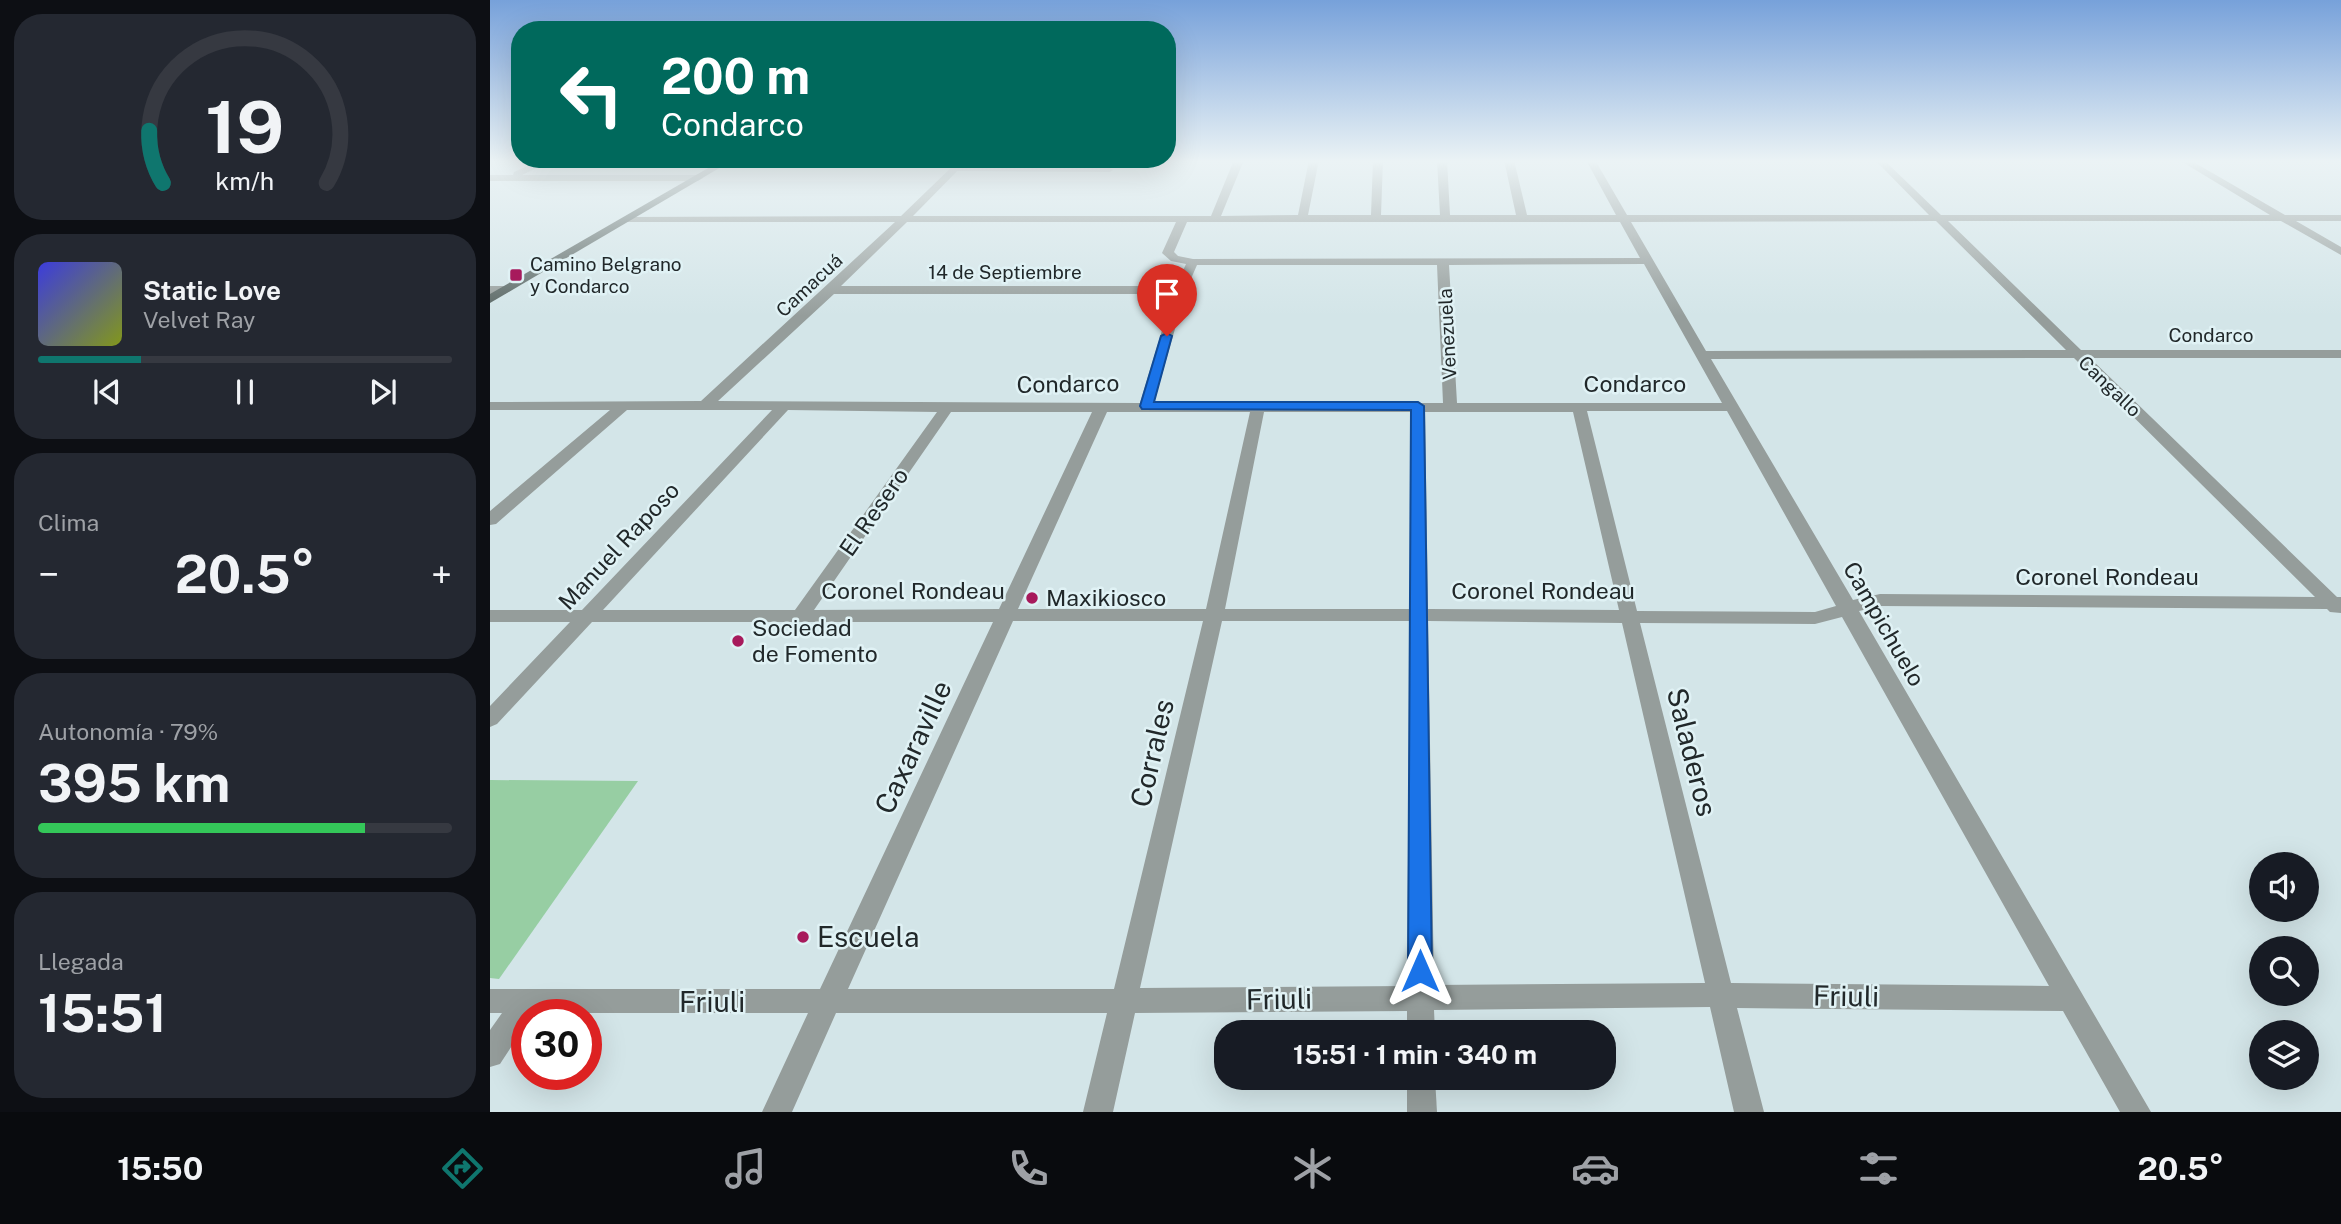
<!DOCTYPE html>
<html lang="es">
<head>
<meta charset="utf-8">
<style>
  :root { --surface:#171b24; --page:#242831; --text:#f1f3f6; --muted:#9ea1a6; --line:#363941; --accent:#0f766e }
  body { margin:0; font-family:"Public Sans",sans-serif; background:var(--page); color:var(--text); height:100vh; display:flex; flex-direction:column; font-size:26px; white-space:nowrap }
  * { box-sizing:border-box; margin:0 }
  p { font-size:23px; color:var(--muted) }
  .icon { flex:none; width:38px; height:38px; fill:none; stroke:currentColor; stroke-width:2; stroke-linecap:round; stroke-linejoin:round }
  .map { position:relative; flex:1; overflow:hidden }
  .sheet { display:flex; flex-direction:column; gap:14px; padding:14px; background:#0d0f14; width:490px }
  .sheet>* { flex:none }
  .top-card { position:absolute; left:21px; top:21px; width:665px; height:147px; border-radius:28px; box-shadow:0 7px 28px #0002; background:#00695c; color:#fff; overflow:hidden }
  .buttons { position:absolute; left:1759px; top:852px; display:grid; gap:14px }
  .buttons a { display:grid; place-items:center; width:70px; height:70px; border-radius:50%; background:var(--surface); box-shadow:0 7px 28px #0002; font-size:35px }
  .speed { position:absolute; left:21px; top:999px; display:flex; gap:14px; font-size:35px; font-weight:700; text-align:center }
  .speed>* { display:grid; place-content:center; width:91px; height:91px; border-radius:50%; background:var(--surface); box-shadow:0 7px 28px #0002; line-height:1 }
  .speed .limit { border:10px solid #d22; background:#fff; color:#111 }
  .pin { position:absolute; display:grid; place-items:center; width:60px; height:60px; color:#fff; margin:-72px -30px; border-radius:50% 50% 50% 0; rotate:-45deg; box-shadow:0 0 7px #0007 }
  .pin .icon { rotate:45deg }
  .me { position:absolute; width:77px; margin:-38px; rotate:0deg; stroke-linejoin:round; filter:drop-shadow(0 0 5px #0008) }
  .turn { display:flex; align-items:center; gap:24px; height:147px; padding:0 35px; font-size:32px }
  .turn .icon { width:91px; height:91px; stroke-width:2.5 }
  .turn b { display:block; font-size:49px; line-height:60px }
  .big { font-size:52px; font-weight:700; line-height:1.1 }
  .sheet .widget { flex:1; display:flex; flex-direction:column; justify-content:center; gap:10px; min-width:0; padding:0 24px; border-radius:28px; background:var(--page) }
  .sheet .dial { align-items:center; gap:0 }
  .dial svg { height:182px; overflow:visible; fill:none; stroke:var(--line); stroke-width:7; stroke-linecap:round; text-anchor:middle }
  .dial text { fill:var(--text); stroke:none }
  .song { display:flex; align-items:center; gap:21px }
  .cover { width:84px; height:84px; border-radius:10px; background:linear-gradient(135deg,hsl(240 70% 55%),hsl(70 70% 35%)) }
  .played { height:7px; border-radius:4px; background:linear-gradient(90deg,var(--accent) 25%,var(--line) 25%) }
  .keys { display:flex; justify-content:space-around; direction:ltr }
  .heat { display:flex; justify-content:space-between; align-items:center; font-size:38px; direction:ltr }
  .charge { height:10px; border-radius:5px; background:linear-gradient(90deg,#34c759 79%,var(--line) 0) }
  .trip { position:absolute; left:724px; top:1020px; width:402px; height:70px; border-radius:28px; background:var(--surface); box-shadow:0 7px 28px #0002; font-weight:700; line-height:70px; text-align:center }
  .tabs { display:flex; height:112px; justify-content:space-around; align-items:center; background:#090b0e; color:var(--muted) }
  .tabs .icon { width:49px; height:49px }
  .tabs .current { color:var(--accent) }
  .tabs b { font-size:32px; color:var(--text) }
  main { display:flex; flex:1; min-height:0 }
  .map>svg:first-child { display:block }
  .green { fill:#97cea3 }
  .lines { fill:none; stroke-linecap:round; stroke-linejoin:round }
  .service { fill:#959d9b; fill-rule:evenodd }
  .minor { fill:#959d9b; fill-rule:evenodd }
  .primary { fill:#576461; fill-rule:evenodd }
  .route { fill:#1a73e8; stroke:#114b97; stroke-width:2 }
  .poi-dot { fill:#a71a5c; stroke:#e0f2f5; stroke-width:2.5 }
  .labels { text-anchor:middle; stroke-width:5; stroke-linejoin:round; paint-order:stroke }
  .far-poi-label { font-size:19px; fill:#21282a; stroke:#e0f2f5; text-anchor:start }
  .far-street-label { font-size:19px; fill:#21282a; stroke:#e0f2f5 }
  .street-label { font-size:23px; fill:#21282a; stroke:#e0f2f5 }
  .poi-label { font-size:23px; fill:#21282a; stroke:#e0f2f5; text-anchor:start }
  .near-street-label { font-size:28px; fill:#21282a; stroke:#e0f2f5 }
  .near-poi-label { font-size:28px; fill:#21282a; stroke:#e0f2f5; text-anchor:start }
</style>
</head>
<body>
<main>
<section class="sheet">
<div class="widget dial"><svg viewBox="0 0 100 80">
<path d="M14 69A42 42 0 1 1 86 69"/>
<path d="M14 69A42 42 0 0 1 8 46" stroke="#0f766e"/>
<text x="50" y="56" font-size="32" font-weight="700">19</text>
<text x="50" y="72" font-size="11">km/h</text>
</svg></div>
<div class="widget">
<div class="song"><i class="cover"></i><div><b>Static Love</b><p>Velvet Ray</p></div></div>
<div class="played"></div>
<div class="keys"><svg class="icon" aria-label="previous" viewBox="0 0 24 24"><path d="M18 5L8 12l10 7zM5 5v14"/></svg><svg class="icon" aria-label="pause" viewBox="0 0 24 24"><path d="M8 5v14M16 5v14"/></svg><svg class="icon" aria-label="next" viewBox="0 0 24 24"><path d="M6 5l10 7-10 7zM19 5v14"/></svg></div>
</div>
<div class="widget"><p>Clima</p>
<div class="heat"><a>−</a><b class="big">20.5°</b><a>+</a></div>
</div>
<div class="widget"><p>Autonomía · 79%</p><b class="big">395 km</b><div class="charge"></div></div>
<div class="widget"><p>Llegada</p><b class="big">15:51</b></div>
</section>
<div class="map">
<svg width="1851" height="1112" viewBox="0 0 1851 1112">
  <rect width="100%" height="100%" fill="#d3e5e8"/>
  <path class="green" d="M0 780 148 781 9 979 0 978Z"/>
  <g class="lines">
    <path class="service" d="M463 168H620L623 170 620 172 465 171 462 169Z"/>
    <g class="minor">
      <path d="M51 160H63L32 175H208L213 178 208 181H0V175H23L24 172Z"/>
      <path d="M469 160H478L423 216H721L744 160H754L731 216 808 215 819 160H829L818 215H881L883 160H893L891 215H950L947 160H957L960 215H1026L1014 160H1024L1037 215H1126L1096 160H1105L1137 215H1439L1385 160H1394L1451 215H1780L1689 160H1700L1795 215H1851V221H1806L1851 247V255L1791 221H1458L1591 350H1851V358H1600L1847 597H1851V613L1840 612 1837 609 1390 606 1369 611 1661 1112H1630L1573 1011 1247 1008 1274 1112H1244L1220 1007 944 1010 945 1032H917V1011L645 1013 623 1112H593L617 1013H346L302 1112H272L318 1013H43L37 1015V1023L10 1064 0 1067V1030L12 1013H0V989H330L503 622H102L7 724 0 727V706L80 622H0V610H92L282 410H137L6 524 0 525V511L120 410H0V402L211 401 405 222H138L133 219 134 217 411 216ZM1446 221 1576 350 1216 351 1141 222ZM417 222H686L672 253 681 261 696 264 686 286H351ZM697 222H1130L1150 258 703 259 688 256 684 252ZM1154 264 1232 403H967L959 265ZM707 265H947L953 403H664L696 290ZM344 294H683L650 403 228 401ZM1584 358 1825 597 1390 594 1363 600 1221 359ZM298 410 447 412 305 610H113ZM1097 411H1237L1346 606 1325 612 1147 611ZM461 412H602L509 609 324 610ZM617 412H760L716 609H528ZM774 412H921L920 609H735ZM935 412H1083L1129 610 938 609ZM1352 617 1559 986 1241 983 1150 623 1325 624ZM523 621H713L624 989H358ZM732 621H920L917 986 650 988ZM938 621 1132 623 1215 983 944 985Z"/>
      <path d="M0 286H15L21 290 15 294H0Z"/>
      <path d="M917 1078H945L947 1112H917Z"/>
    </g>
    <path class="primary" d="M232 160H243L0 303V294Z"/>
  </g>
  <linearGradient id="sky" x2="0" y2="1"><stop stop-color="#77a1da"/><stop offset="0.51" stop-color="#ebf3f5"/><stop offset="1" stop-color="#ebf3f5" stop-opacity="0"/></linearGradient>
  <rect width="1851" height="316" fill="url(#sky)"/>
  <path class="route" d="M677 333 682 336 664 402H928L934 406 942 971 939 978 930 981 922 978 918 971 921 410 652 409 650 406 671 336Z"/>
  <g class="poi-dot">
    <rect x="19" y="268" width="14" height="14" rx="3.5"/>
    <circle cx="542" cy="598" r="7"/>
    <circle cx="248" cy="641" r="7"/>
    <circle cx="313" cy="937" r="7"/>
  </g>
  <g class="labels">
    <g class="far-poi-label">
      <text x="40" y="271">Camino Belgrano<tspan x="40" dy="22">y Condarco</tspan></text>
    </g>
    <g class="far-street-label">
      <text x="515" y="279">14 de Septiembre</text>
      <text transform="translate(319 285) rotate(-43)" y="7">Camacuá</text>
      <text transform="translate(957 334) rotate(-93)" y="7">Venezuela</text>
      <text x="1721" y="342">Condarco</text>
      <text transform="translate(1620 386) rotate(44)" y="7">Cangallo</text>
    </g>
    <g class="street-label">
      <text transform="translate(578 384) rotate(-1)" y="8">Condarco</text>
      <text x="1145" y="392">Condarco</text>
      <text transform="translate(384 512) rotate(-55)" y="8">El Resero</text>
      <text transform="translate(129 546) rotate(-47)" y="8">Manuel Raposo</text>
      <text x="1617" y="585">Coronel Rondeau</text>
      <text x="423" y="599">Coronel Rondeau</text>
      <text x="1053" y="599">Coronel Rondeau</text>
      <text transform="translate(1394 624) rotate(60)" y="8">Campichuelo</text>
    </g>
    <g class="poi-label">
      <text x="556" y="606">Maxikiosco</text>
      <text x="262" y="636">Sociedad<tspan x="262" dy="26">de Fomento</tspan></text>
    </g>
    <g class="near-street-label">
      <text transform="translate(423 747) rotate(-65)" y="10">Caxaraville</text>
      <text transform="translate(1202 752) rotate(76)" y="10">Saladeros</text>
      <text transform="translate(662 753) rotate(-77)" y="10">Corrales</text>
      <text transform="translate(1356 996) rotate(1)" y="10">Friuli</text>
      <text transform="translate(789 999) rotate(-1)" y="10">Friuli</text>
      <text x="222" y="1012">Friuli</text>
    </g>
    <g class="near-poi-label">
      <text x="327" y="947">Escuela</text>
    </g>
  </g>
</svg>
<div class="buttons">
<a><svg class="icon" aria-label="sound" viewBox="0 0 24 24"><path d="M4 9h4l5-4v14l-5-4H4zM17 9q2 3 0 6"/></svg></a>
<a><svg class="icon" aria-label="search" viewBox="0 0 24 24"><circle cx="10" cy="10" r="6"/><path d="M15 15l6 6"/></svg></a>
<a><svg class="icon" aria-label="layers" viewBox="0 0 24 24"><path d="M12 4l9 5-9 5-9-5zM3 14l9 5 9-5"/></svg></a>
</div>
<div class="speed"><div class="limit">30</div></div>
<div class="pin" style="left:677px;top:336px;background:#d93025"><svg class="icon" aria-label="arrive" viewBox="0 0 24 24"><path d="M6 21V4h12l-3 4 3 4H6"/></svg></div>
<svg class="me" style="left:930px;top:971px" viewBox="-20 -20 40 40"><path d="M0-17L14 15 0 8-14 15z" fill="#1a73e8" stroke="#fff" stroke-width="4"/></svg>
<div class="trip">15:51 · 1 min · 340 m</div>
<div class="top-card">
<div class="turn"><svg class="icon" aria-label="left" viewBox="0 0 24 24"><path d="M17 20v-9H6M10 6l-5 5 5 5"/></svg><div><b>200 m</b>Condarco</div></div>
</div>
</div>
</main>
<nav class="tabs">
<b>15:50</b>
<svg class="icon current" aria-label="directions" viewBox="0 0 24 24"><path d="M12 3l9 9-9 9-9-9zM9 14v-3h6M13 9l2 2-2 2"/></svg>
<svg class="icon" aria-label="music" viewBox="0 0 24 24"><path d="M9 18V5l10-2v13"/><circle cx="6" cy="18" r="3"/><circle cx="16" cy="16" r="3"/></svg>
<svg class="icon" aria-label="phone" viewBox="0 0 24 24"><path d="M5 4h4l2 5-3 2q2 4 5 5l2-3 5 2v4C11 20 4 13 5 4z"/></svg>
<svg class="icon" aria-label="climate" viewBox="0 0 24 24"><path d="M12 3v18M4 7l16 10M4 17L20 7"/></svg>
<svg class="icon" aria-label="car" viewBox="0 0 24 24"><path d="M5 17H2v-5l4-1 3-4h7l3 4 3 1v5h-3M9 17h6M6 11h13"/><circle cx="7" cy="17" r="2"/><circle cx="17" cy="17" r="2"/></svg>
<svg class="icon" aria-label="filters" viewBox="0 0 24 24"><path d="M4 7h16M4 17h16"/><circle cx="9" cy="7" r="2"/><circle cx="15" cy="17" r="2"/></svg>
<b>20.5°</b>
</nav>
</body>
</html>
